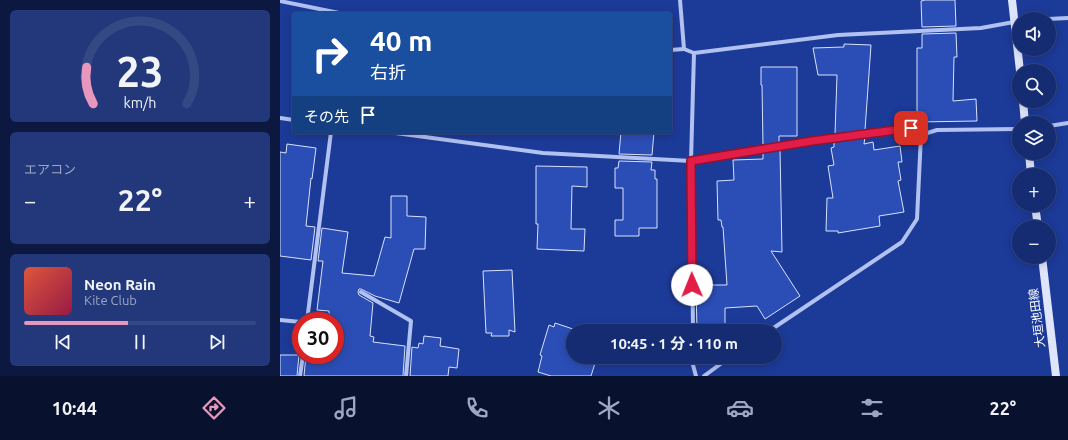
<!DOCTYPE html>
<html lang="ja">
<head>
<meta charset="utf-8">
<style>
  :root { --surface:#152c72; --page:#22387a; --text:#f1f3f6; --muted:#9da7c4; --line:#344884; --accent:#e797bd }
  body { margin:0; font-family:Ubuntu,"Noto Sans JP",sans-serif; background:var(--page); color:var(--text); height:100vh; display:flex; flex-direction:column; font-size:15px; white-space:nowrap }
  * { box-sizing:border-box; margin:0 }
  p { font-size:13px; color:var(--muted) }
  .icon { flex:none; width:22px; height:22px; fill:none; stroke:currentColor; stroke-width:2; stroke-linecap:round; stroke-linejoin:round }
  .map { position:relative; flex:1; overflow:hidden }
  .sheet { display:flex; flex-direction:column; gap:10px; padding:10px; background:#0c183f; width:280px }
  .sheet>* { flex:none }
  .top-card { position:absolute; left:12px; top:12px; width:380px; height:122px; border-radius:4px; box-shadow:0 2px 10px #0003,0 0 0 1px var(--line); background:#1a4fa0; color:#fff; overflow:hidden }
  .buttons { position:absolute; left:732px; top:12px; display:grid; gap:8px }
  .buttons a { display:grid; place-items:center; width:44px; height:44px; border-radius:50%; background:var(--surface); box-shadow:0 2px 10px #0003,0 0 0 1px var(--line); font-size:20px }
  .speed { position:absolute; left:12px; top:312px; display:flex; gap:8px; font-size:20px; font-weight:700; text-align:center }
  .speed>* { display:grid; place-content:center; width:52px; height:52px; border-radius:50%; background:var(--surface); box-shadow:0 2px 10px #0003,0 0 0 1px var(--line); line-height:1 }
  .speed .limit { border:6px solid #d22; background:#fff; color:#111 }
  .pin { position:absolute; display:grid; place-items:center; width:34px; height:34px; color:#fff; margin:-17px; border-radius:8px; box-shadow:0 2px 6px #0006 }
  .me { position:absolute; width:44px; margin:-22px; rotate:359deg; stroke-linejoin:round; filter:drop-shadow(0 0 3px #0008) }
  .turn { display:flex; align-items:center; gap:14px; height:84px; padding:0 12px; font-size:18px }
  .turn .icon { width:52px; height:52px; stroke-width:2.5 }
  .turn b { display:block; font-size:28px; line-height:34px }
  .then { display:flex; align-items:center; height:38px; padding:0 12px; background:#0003; gap:8px; font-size:15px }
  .big { font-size:30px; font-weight:700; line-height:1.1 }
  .sheet .card { flex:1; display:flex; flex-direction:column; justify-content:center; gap:6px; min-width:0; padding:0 14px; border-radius:6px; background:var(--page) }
  .sheet .dial { align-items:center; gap:0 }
  .dial svg { height:104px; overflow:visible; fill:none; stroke:var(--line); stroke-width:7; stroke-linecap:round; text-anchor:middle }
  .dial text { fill:var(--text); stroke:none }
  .song { display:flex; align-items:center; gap:12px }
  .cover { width:48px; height:48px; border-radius:6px; background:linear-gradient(135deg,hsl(10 70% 55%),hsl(340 70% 35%)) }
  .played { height:4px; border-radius:2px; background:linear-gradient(90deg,var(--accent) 45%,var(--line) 45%) }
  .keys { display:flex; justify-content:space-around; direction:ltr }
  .heat { display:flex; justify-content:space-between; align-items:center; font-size:22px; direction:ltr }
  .trip { position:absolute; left:286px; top:324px; width:216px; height:40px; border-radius:20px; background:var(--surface); box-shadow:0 2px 10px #0003,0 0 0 1px var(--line); font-weight:700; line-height:40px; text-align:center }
  .menu { display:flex; height:64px; justify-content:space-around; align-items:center; background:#08122e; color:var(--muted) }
  .menu .icon { width:28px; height:28px }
  .menu .current { color:var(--accent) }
  .menu b { font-size:18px; color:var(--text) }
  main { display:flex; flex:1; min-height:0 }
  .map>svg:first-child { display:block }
  .building { fill:#2b4eb6; stroke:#d8e1fb }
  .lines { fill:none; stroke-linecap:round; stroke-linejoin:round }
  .minor { stroke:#b1c1f0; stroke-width:4 }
  .secondary { stroke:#dfe6fb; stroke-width:8 }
  .route-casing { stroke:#92132f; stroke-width:10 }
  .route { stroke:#e11d48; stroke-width:7 }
  .labels { text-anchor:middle; stroke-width:4; stroke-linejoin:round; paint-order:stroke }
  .street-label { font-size:12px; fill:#fff; stroke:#1c3a98 }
</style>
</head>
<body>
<main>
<section class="sheet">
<div class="card dial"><svg viewBox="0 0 100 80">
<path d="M14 69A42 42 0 1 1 86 69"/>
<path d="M14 69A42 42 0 0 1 9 41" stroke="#e797bd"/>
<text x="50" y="56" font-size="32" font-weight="700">23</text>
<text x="50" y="72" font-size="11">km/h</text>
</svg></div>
<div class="card"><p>エアコン</p>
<div class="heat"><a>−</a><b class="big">22°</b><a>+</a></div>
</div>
<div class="card">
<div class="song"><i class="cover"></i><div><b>Neon Rain</b><p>Kite Club</p></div></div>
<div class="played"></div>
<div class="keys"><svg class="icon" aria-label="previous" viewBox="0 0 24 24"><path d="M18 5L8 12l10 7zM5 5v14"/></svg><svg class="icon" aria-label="pause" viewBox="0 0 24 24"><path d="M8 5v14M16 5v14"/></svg><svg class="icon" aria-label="next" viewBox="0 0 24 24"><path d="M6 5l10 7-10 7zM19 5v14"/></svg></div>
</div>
</section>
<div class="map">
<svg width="788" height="376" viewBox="0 0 788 376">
  <rect width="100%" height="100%" fill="#1c3a98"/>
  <g class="building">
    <path d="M645 0H675L676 26 642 27 641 1Z"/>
    <path d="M676 33 677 57H674L673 101 696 99 697 121 637 122V48H642V34Z"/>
    <path d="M564 44 591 45 585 130 555 134 557 75H538L533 48 564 47Z"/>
    <path d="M481 67H517V136H499V143L483 146 482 85H481Z"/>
    <path d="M341 132H374L372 155 339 154Z"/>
    <path d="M585 137 584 144 593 142 594 150 620 146 622 162H618L621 180 618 181 624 212 599 216 600 226 558 233V231H546L547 198H553L548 166 554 165 551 148 554 147V141Z"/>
    <path d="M7 144 36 148 32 179 31 178 26 226 35 227 31 260 0 256V152L6 153Z"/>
    <path d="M500 150 502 252 491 251 520 296 485 319 477 306 445 308V331H417L416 285H447L443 227H442L441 220H438L437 181 454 180 453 160 483 159V153Z"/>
    <path d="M339 161 372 162 371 170H375V179H377V228H359V236H335V220H343V188H335V168H338Z"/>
    <path d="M256 166 307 167V187L292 186 291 229H305L304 251 257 249 258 224H256Z"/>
    <path d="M111 196H127V216L146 217 145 249H134L119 303 95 296 81 289H79L78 292 79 295 93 303 90 336 94 337 93 342 125 346 123 376H24L26 355H55V321H49V311L37 310 43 261H38L42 228 68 232 62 273 94 276 105 237 111 238Z"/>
    <path d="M232 270 235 332 229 330V336H211L212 333H206L203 271Z"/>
    <path d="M275 323 299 331H293V357H317L311 376H271L258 372 262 356 260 355 269 325 274 327Z"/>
    <path d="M144 336 161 338 160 346 179 349 177 368 169 367 168 376H130L132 347 138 348 139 343 143 344Z"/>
    <path d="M0 355H19L17 376H0Z"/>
  </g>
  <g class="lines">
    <g class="minor">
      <path d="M400 0 404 49 414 53"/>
      <path d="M0 1 64 14"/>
      <path d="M768 19 788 18"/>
      <path d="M390 50 404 49"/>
      <path d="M0 118 14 120"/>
      <path d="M769 126 788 123"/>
      <path d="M108 132 263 153 411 161 532 141 631 127 641 135"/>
      <path d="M641 135 657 130 739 129"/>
      <path d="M81 292 131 321 126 376"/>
      <path d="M0 320 21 322"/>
      <path d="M27 321 51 132"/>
      <path d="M413 331 411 161 414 53 558 35 701 28 739 21"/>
      <path d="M489 331 622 242 637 219 641 135"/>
      <path d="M413 357V365L416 376"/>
      <path d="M20 376 23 355"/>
      <path d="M424 376 450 357"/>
    </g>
    <g class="secondary">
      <path d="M732 0 740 71"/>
      <path d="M743 101 745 123"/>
      <path d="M749 153 751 175"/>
      <path d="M755 205 758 227"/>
      <path d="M762 257 776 376"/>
    </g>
  </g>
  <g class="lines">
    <defs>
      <path id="route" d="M412 285 411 161 532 141 631 128"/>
    </defs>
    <use href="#route" class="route-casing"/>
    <use href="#route" class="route"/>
  </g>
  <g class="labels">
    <g class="street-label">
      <text transform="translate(757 318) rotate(-97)" y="4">大垣池田線</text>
    </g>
  </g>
</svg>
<div class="buttons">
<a><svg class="icon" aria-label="sound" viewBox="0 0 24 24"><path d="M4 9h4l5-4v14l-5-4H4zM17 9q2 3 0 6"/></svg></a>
<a><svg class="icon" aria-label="search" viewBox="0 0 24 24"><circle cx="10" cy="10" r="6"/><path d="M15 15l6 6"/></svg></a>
<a><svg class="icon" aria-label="layers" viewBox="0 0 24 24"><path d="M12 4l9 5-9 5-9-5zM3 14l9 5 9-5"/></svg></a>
<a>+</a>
<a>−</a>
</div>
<div class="speed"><div class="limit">30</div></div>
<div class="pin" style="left:631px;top:128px;background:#d93025"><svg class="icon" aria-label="arrive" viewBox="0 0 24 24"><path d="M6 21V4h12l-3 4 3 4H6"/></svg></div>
<svg class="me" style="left:412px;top:285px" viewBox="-20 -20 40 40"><circle r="19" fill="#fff"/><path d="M0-13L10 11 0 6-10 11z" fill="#e11d48"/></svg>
<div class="trip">10:45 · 1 分 · 110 m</div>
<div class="top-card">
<div class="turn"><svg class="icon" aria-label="right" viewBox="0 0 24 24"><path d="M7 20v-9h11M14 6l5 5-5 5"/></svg><div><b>40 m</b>右折</div></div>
<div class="then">その先<svg class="icon" aria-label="arrive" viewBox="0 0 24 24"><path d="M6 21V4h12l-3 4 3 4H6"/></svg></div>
</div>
</div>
</main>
<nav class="menu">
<b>10:44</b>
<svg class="icon current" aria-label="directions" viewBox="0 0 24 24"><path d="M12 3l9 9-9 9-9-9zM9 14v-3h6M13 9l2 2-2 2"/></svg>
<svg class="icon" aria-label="music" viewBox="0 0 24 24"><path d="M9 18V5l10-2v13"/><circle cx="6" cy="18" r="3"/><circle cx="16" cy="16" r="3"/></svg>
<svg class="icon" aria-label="phone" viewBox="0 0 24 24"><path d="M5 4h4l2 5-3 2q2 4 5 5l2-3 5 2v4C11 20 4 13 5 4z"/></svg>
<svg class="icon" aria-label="climate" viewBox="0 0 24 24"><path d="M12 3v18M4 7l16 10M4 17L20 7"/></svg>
<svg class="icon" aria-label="car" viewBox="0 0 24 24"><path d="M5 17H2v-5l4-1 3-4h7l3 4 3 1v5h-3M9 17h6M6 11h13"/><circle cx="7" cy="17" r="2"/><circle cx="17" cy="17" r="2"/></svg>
<svg class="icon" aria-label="filters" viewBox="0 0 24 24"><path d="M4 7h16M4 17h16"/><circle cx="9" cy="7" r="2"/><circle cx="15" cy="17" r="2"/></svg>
<b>22°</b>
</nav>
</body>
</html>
